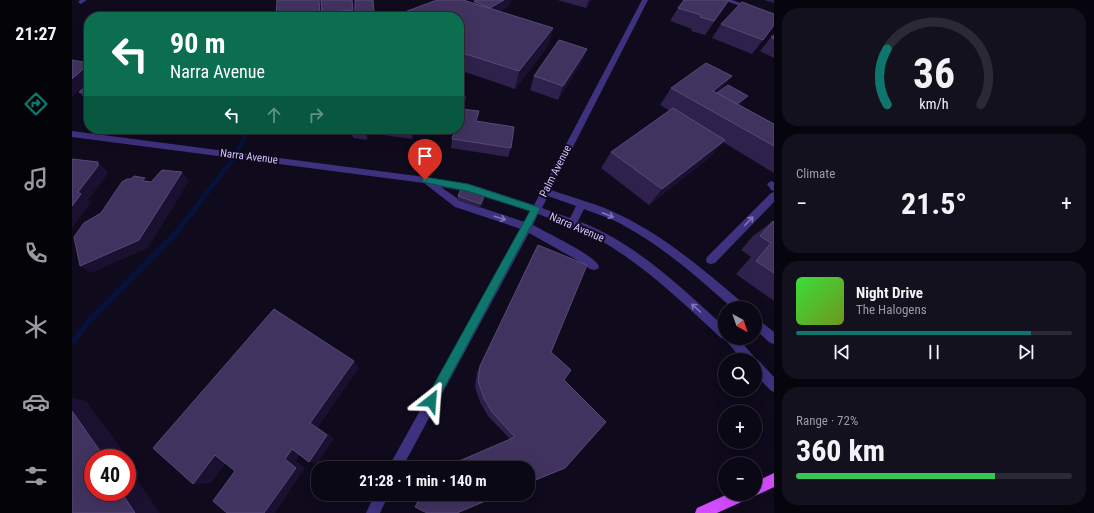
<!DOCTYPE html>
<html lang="en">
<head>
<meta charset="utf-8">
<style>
  :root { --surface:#0b0815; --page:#14111e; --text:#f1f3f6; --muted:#9a9aa0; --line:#2b2934; --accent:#0f766e }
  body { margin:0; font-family:"Roboto Condensed",sans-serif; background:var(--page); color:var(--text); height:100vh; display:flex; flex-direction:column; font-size:15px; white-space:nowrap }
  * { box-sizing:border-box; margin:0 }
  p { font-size:13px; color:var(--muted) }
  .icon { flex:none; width:22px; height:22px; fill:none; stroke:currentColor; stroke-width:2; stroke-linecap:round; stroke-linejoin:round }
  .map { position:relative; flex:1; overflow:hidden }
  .details { display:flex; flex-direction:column; gap:8px; padding:8px; background:#06040c; width:320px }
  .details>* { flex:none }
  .top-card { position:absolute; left:12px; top:12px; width:380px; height:122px; border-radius:16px; box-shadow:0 4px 16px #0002,0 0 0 1px var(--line); background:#0b6e4f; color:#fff; overflow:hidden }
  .needle { width:26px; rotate:140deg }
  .buttons { position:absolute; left:646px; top:301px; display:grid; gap:8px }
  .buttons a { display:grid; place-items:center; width:44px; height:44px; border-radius:50%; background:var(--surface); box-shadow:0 4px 16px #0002,0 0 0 1px var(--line); font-size:20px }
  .speed { position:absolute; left:12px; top:449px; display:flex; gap:8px; font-size:20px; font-weight:700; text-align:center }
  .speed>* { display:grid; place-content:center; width:52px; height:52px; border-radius:50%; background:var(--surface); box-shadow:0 4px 16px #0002,0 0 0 1px var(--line); line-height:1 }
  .speed .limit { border:6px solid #d22; background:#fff; color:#111 }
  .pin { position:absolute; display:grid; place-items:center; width:34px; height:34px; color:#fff; margin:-41px -17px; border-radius:50% 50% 50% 0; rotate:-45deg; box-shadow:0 0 4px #0007 }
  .pin .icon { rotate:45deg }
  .me { position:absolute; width:44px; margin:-22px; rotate:28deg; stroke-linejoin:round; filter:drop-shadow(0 0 3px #0008) }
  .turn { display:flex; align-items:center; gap:14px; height:84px; padding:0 20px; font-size:18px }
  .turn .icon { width:52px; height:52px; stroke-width:2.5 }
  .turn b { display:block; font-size:28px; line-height:34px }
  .lanes { display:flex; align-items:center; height:38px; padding:0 20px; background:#0003; justify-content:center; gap:20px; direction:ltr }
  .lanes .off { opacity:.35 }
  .big { font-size:30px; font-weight:700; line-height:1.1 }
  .details .widget { flex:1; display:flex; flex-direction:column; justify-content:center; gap:6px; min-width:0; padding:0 14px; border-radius:16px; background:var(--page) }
  .details .dial { align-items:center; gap:0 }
  .dial svg { height:104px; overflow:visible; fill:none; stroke:var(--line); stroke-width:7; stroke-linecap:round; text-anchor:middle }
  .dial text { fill:var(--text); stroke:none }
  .song { display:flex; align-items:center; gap:12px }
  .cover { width:48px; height:48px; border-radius:6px; background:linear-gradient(135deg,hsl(120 70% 55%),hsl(80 70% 35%)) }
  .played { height:4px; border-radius:2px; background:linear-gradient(90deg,var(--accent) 85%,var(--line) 85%) }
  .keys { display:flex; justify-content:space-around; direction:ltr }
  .heat { display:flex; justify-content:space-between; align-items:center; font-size:22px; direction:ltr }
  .charge { height:6px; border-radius:3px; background:linear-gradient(90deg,#34c759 72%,var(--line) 0) }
  .trip { position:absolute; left:239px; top:461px; width:224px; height:40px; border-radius:16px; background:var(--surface); box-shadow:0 4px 16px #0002,0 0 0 1px var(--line); font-weight:700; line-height:40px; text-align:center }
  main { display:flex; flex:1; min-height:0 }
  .tab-bar { display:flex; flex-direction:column; width:72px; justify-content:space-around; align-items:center; background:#040308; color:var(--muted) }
  .tab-bar .icon { width:28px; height:28px }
  .tab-bar .selected { color:var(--accent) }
  .tab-bar b { font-size:18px; color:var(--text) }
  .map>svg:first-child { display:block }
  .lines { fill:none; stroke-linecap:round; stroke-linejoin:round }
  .stream { fill:#051239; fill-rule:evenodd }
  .minor { fill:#3e317e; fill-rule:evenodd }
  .major { fill:#d34cff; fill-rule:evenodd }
  .wall { fill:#2e214c }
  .shaded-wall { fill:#1a1130 }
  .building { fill:#40335f; stroke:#574a78 }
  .oneway { stroke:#8174b8 }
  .route { fill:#0f766e; stroke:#0a4d48 }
  .labels { text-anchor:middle; stroke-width:4; stroke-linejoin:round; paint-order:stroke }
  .street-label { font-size:11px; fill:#d3c5ff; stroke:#0f0a1c }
</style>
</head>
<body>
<main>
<nav class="tab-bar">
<b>21:27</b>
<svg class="icon selected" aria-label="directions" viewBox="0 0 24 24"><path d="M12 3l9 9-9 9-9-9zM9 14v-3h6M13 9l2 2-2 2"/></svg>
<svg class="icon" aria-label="music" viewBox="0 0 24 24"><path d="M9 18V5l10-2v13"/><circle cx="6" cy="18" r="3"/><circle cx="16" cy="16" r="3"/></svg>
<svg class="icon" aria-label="phone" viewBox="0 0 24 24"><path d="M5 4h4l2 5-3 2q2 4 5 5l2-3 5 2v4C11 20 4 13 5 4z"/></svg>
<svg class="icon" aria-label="climate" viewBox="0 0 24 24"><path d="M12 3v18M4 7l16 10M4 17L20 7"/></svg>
<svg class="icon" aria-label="car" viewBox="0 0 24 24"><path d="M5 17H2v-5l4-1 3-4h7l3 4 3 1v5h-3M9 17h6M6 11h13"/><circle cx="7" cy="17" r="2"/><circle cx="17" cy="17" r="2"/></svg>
<svg class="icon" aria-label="filters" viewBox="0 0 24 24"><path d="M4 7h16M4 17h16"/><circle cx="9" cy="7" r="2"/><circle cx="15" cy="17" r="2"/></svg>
</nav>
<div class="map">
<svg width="702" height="513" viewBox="0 0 702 513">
  <rect width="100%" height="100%" fill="#0f0a1c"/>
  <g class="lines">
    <g class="stream">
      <path d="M175 129H179L167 152H163V151Z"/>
      <path d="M163 155 165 157V158L105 236 19 323 2 345 0 346V338L15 319 101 232 161 156Z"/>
    </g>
    <g class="minor">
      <path d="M8 0H15L9 4 6 2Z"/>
      <path d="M570 0H576L479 190C502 198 526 204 548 215 594 237 633 271 672 304L673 308H660C623 275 586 242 541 220 532 216 521 213 512 209L506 221C563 242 608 287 653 327V338H666L684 359 687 361 702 377V392L698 390 683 374V360H670L653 339 649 338C611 303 573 266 528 240 509 229 487 222 466 214L461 225C473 232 522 255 527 266L526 269 522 270 518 269 505 260 457 233 330 468H316L449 229 383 207 352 183 0 137V131L353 177 404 186 462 205ZM369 187 404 193 458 211 453 222 389 201ZM476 196 504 206 498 218 470 208Z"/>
      <path d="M651 0H660L702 14V18Z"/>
      <path d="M699 181 702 182V191L699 190 695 184Z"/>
      <path d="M702 192V202L643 263 639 264 635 263 634 260 635 257 699 193Z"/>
      <path d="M683 317 702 332V344L698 343 683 329Z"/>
      <path d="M303 494H317L308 513H294Z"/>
    </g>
    <g class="major">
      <path d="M702 473V487L683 496 679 494H683V482Z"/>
      <path d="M656 494H678L676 499 645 513H623L625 508Z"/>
    </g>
  </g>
  <g class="wall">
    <path d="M280 0 282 17H251L250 13V17H204Z"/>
    <path d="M301 0 303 17H283V15Z"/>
    <path d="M485 0H520L514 8Z"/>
    <path d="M657 0 633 35 619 31 620 29 598 21 606 8Z"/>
    <path d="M692 0H702V3Z"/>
    <path d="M402 1 438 5 427 12 481 28 476 46 443 89 387 70V17L402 3Z"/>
    <path d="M649 24 702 26 680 54 640 38Z"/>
    <path d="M702 35V58L688 51 699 37Z"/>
    <path d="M515 49 509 63 486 100 458 90 462 76Z"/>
    <path d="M17 83V102H15L7 92Z"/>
    <path d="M599 88 649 90 668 105 702 124V173L651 142 638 157 577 205 529 168 539 152 598 111 588 105Z"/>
    <path d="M387 96H393L391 109 439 148 436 157 379 148 380 139 387 129Z"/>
    <path d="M225 129H253L251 133 226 130Z"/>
    <path d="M279 129H343L340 139 297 133 295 140 281 138Z"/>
    <path d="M413 193V197L408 208 385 200 386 196Z"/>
    <path d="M701 221 702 222V301L664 274 679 257 669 250 681 236Z"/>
    <path d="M466 245 479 352 492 380 456 483 438 439 416 416 408 402 403 387 405 372Z"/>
  </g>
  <g class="shaded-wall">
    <path d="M247 0H249L250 17H248V16Z"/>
    <path d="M432 0H439L438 5 416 18 417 9Z"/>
    <path d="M517 0H520L514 8Z"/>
    <path d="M481 28 476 46 443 89 447 71Z"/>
    <path d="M515 49 509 63 486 100 491 86Z"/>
    <path d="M17 64V81L0 97V79Z"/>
    <path d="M660 76 647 93 631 106 641 91Z"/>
    <path d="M676 96 668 105 665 104Z"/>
    <path d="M250 129H253L251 133Z"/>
    <path d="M294 129H297V133L295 140 293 131Z"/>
    <path d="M339 129H343L340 139 339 130Z"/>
    <path d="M653 140 638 157 577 205 590 189Z"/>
    <path d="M26 162 35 171V175L16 200 19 202 0 228V206L6 192Z"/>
    <path d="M110 172 117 181 76 248 19 273 8 266Z"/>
    <path d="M73 178 81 186 70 181Z"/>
    <path d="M413 193V197L408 208 409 204Z"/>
    <path d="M282 361 287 368 246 427 262 438 246 463 237 462 238 423Z"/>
    <path d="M0 398 14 401 67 473 65 480 88 513H63L49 492H55V458H33L0 411Z"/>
    <path d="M220 449 230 451 224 461 233 468 203 513H192L213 459Z"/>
    <path d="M143 455 159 457 139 483 121 484Z"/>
  </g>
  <g class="building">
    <path d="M205 0H247L248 16 232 17H204Z"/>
    <path d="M249 0H280L281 10 250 13Z"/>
    <path d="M283 0H301L302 13 283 15Z"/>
    <path d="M365 0H391L481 28 447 71 387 52V17H319Z"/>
    <path d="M404 0H432L418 8 402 1Z"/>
    <path d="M612 0H657L642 21 628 17 629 15 606 8Z"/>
    <path d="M670 2 702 14V25L691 40 649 24Z"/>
    <path d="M702 35V39L699 37Z"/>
    <path d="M487 40 515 49 491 86 462 76Z"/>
    <path d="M0 60 17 63V64L0 79Z"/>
    <path d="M634 63 660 76 641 91 702 124V146L599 88Z"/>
    <path d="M17 83V94L7 92Z"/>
    <path d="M656 85 676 96 665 104 645 93Z"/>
    <path d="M387 96H393L392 106H387Z"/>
    <path d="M601 108 653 140 590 189 539 152Z"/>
    <path d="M389 109 407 111 404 121 442 127 439 148 380 139 383 129H387V115Z"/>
    <path d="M279 129H294L293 131Z"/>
    <path d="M0 159 26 162V166L6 192 9 194 0 206Z"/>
    <path d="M90 170 110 172 67 240 8 266 2 237 12 223 29 213 50 182 55 179H59L62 176 73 178 70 181 79 182Z"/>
    <path d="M390 186 413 193 409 204 386 196Z"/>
    <path d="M701 221 702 222V273L684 261 699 243 688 236Z"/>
    <path d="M466 245 515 265 479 352 499 370 492 380 534 422 493 468 456 483V468H371L443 437 420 412 412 398 406 381 408 366Z"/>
    <path d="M202 309 282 361 238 423 255 435 237 462 220 449 213 459 224 468 192 513H155L141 501 163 471 143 455 121 484 81 448Z"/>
    <path d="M0 411 33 458H21V492H49L63 513H0Z"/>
    <path d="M350 494H430L385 513H355L343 507Z"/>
  </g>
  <defs><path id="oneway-shaft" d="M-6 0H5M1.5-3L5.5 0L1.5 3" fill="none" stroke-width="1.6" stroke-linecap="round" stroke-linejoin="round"/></defs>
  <g class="oneway">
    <use href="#oneway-shaft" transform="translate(536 215) rotate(23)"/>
    <use href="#oneway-shaft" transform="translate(428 218) rotate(18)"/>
    <use href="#oneway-shaft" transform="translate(677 221) rotate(-46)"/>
    <use href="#oneway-shaft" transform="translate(624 308) rotate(-138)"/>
  </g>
  <path class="route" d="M353 177 396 184 466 207 468 209 363 405 359 406 355 405 354 401 355 397 458 211 395 191 350 182V178Z"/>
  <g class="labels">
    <g class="street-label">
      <text transform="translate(177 156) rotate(7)" y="4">Narra Avenue</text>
      <text transform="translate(483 171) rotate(-63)" y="4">Palm Avenue</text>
      <text transform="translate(505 227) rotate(23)" y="4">Narra Avenue</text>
    </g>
  </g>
</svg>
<div class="buttons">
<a><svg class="needle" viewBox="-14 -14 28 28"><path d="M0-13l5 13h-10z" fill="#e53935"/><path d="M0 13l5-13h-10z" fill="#9a9aa0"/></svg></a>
<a><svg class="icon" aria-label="search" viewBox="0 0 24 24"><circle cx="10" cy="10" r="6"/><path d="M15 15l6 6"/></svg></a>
<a>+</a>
<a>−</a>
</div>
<div class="speed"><div class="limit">40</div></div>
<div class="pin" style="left:353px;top:180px;background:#d93025"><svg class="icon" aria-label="arrive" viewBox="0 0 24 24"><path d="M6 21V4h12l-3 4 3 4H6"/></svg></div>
<svg class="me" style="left:359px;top:401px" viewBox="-20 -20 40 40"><path d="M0-17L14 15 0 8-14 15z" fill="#0f766e" stroke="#fff" stroke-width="4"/></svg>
<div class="trip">21:28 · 1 min · 140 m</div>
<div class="top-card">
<div class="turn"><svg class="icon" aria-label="left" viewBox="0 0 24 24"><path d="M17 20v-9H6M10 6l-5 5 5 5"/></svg><div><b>90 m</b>Narra Avenue</div></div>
<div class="lanes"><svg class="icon" aria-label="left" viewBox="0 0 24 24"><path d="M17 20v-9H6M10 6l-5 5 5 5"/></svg><svg class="icon off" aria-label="ahead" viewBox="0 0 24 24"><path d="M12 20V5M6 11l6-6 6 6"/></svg><svg class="icon off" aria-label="right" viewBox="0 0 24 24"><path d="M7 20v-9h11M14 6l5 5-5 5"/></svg></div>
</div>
</div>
<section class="details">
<div class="widget dial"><svg viewBox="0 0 100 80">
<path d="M14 69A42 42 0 1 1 86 69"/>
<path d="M14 69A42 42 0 0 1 14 26" stroke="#0f766e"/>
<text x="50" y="56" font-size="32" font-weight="700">36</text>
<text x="50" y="72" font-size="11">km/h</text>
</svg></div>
<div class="widget"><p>Climate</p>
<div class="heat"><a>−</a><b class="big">21.5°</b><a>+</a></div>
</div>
<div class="widget">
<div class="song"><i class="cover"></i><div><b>Night Drive</b><p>The Halogens</p></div></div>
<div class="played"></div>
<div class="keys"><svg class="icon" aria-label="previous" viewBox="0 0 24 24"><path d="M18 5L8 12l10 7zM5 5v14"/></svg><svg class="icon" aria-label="pause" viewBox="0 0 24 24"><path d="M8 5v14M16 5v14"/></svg><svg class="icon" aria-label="next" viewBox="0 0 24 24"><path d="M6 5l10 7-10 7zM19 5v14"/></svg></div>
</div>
<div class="widget"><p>Range · 72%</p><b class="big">360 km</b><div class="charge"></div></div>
</section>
</main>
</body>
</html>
